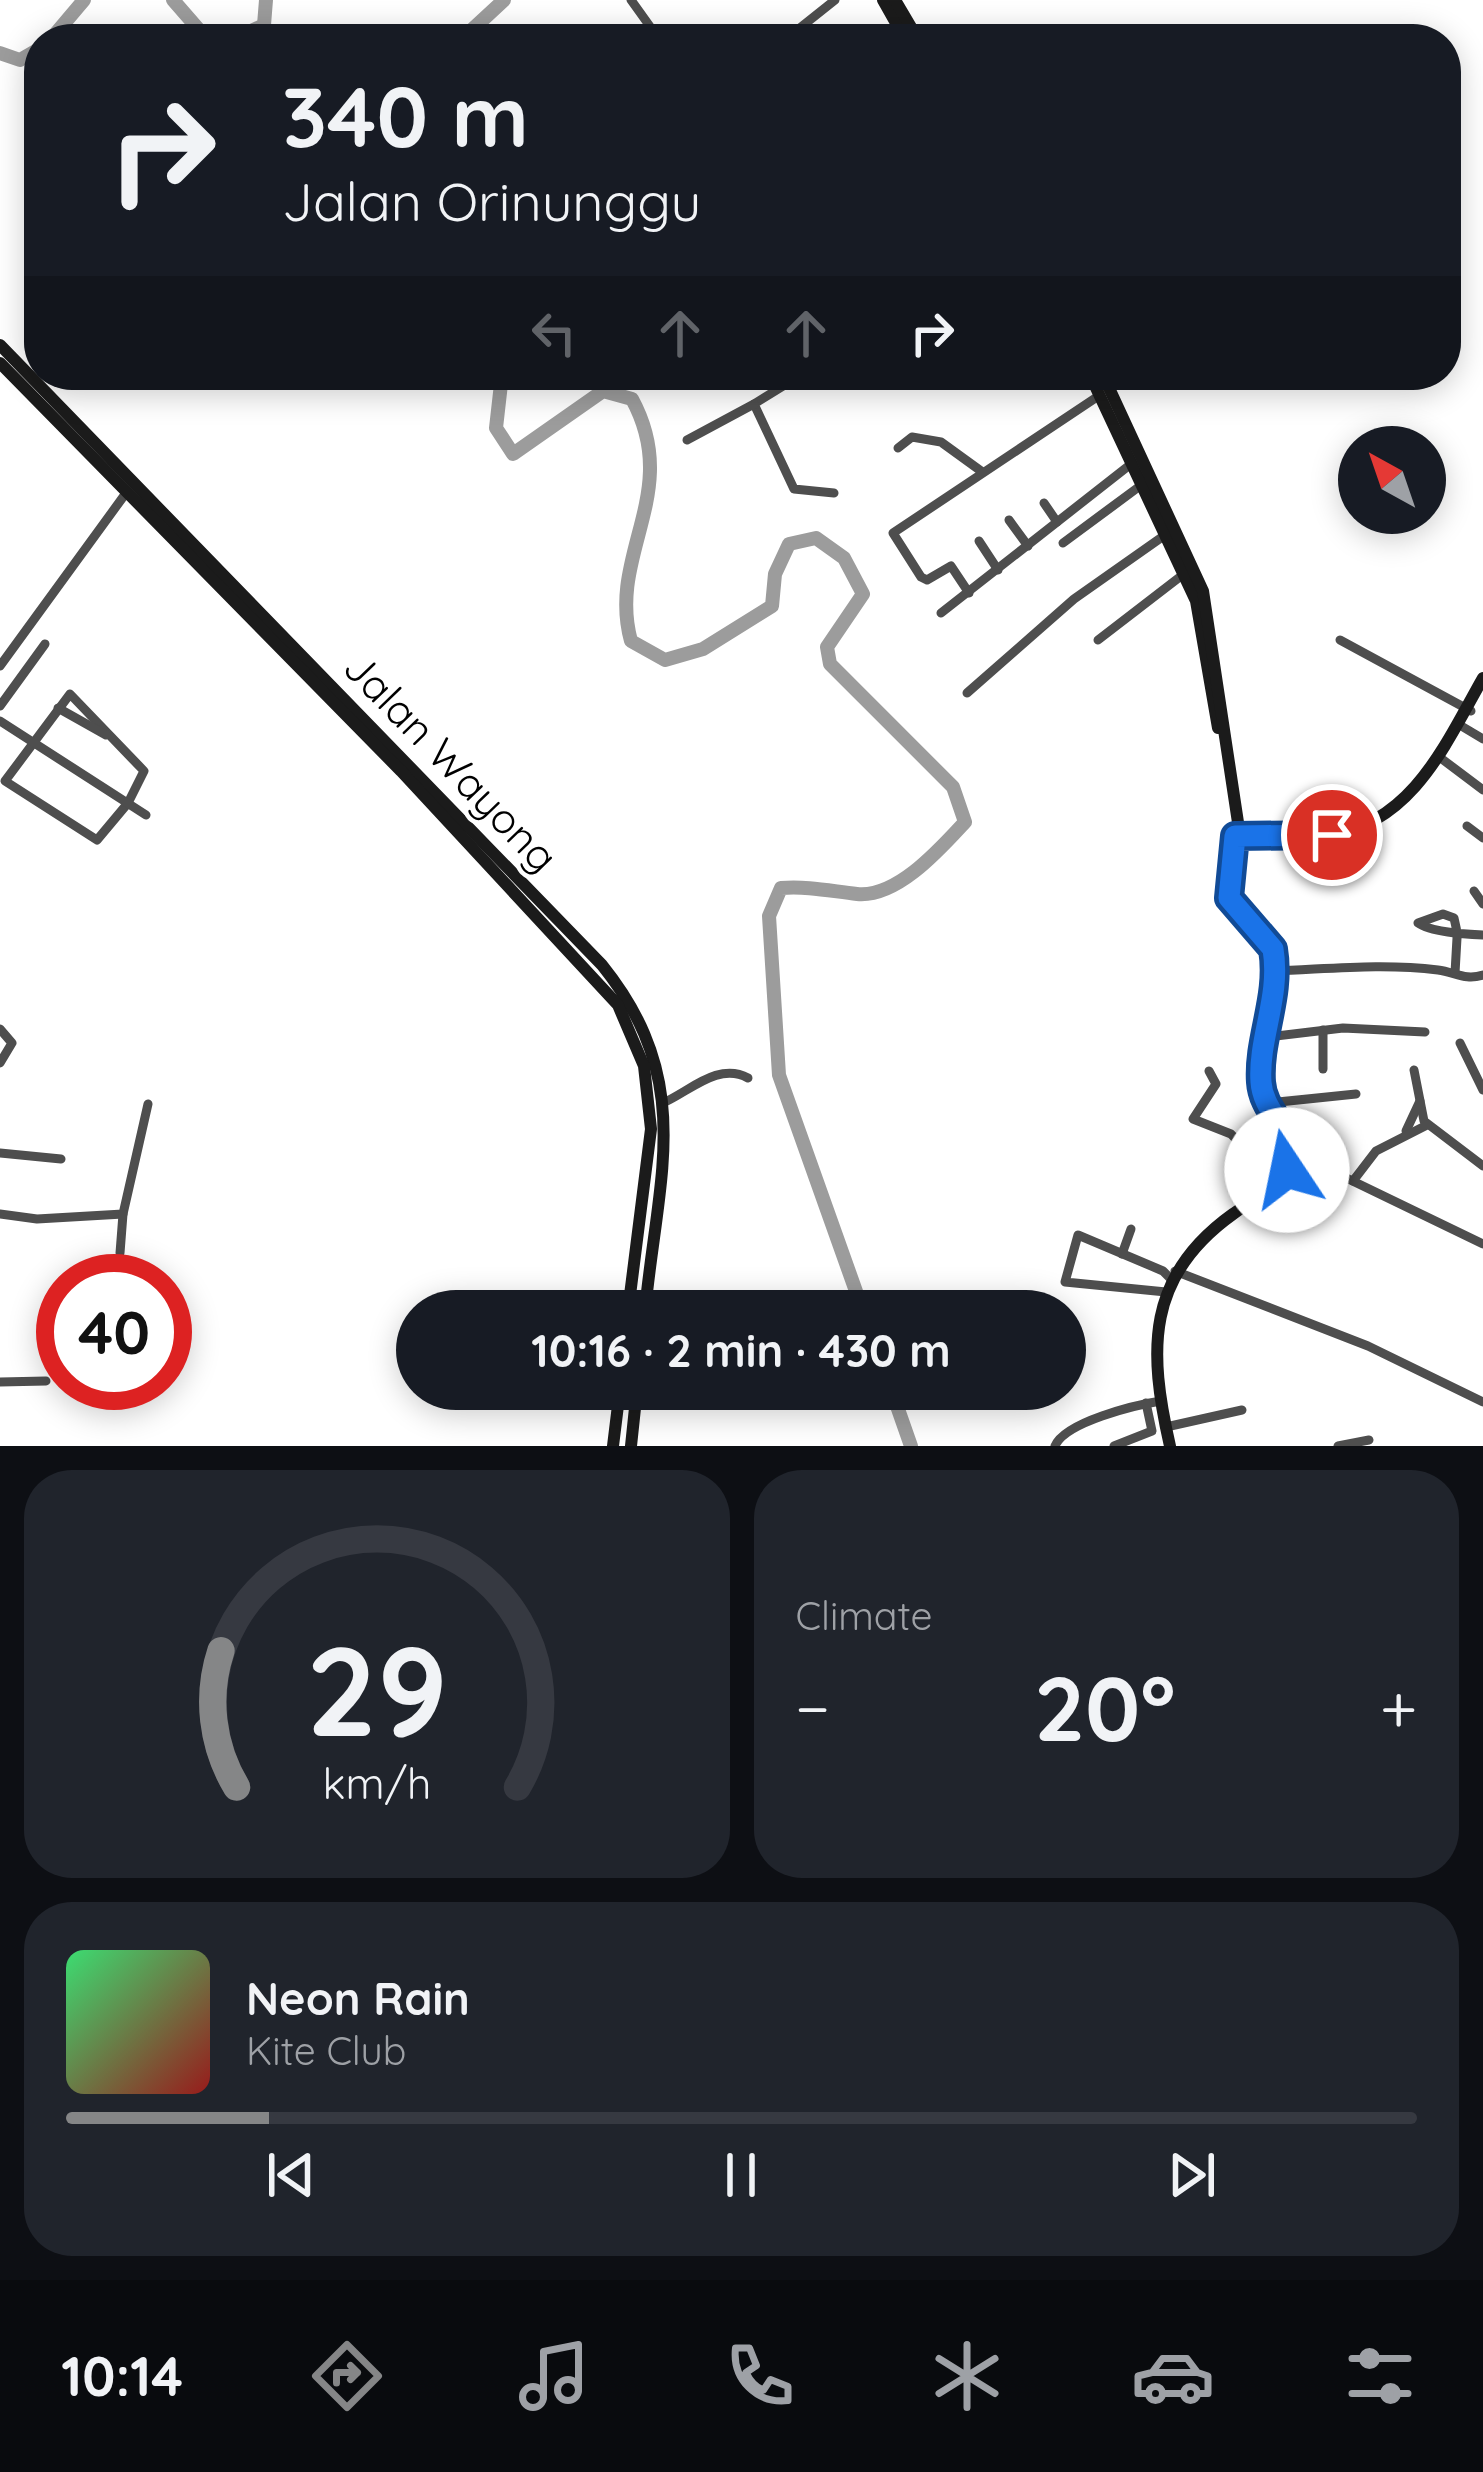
<!DOCTYPE html>
<html lang="en">
<head>
<meta charset="utf-8">
<style>
  :root { --surface:#171b24; --page:#20242c; --text:#f1f3f6; --muted:#9ea1a6; --line:#363941; --accent:#858687 }
  body { margin:0; font-family:Quicksand,sans-serif; background:var(--page); color:var(--text); height:100vh; display:flex; flex-direction:column; font-size:45px; white-space:nowrap }
  * { box-sizing:border-box; margin:0 }
  p { font-size:39px; color:var(--muted) }
  .icon { flex:none; width:66px; height:66px; fill:none; stroke:currentColor; stroke-width:2; stroke-linecap:round; stroke-linejoin:round }
  .map { position:relative; height:1446px; overflow:hidden }
  .panel { display:flex; flex-direction:column; gap:24px; padding:24px; background:#0d0f14; flex:1 }
  .panel>* { flex:none }
  .banner { position:absolute; left:24px; top:24px; width:1437px; height:366px; border-radius:48px; box-shadow:0 6px 30px #0003; background:#171b24; color:var(--text); overflow:hidden }
  .needle { width:78px; rotate:320deg }
  .controls { position:absolute; left:1338px; top:426px; display:grid; gap:24px }
  .controls a { display:grid; place-items:center; width:108px; height:108px; border-radius:50%; background:var(--surface); box-shadow:0 6px 30px #0003; font-size:60px }
  .speed { position:absolute; left:36px; top:1254px; display:flex; gap:24px; font-size:60px; font-weight:700; text-align:center }
  .speed>* { display:grid; place-content:center; width:156px; height:156px; border-radius:50%; background:var(--surface); box-shadow:0 6px 30px #0003; line-height:1 }
  .speed .limit { border:18px solid #d22; background:#fff; color:#111 }
  .pin { position:absolute; display:grid; place-items:center; width:102px; height:102px; color:#fff; margin:-51px; border:6px solid #fff; border-radius:50%; box-shadow:0 3px 12px #0007 }
  .me { position:absolute; width:132px; margin:-66px; rotate:349deg; stroke-linejoin:round; filter:drop-shadow(0 0 9px #0008) }
  .turn { display:flex; align-items:center; gap:42px; height:252px; padding:0 60px; font-size:54px }
  .turn .icon { width:156px; height:156px; stroke-width:2.5 }
  .turn b { display:block; font-size:84px; line-height:102px }
  .lanes { display:flex; align-items:center; height:114px; padding:0 60px; background:#0003; justify-content:center; gap:60px; direction:ltr }
  .lanes .off { opacity:.35 }
  .big { font-size:90px; font-weight:700; line-height:1.1 }
  .panel .tile { flex:1; display:flex; flex-direction:column; justify-content:center; gap:18px; min-width:0; padding:0 42px; border-radius:48px; background:var(--page) }
  .panel .dial { align-items:center; gap:0 }
  .dial svg { height:312px; overflow:visible; fill:none; stroke:var(--line); stroke-width:7; stroke-linecap:round; text-anchor:middle }
  .dial text { fill:var(--text); stroke:none }
  .song { display:flex; align-items:center; gap:36px }
  .cover { width:144px; height:144px; border-radius:18px; background:linear-gradient(135deg,hsl(140 70% 55%),hsl(0 70% 35%)) }
  .played { height:12px; border-radius:6px; background:linear-gradient(90deg,var(--accent) 15%,var(--line) 15%) }
  .keys { display:flex; justify-content:space-around; direction:ltr }
  .heat { display:flex; justify-content:space-between; align-items:center; font-size:66px; direction:ltr }
  .panel .tiles { flex:1; display:grid; gap:24px; grid-template-columns:1fr 1fr }
  .tile:last-child { grid-column:span 2 }
  .trip { position:absolute; left:396px; top:1290px; width:690px; height:120px; border-radius:60px; background:var(--surface); box-shadow:0 6px 30px #0003; font-weight:700; line-height:120px; text-align:center }
  .tabs { display:flex; height:192px; justify-content:space-around; align-items:center; background:#090b0e; color:var(--muted) }
  .tabs .icon { width:84px; height:84px }
  .tabs .selected { color:var(--accent) }
  .tabs b { font-size:54px; color:var(--text) }
  .map>svg:first-child { display:block }
  .lines { fill:none; stroke-linecap:round; stroke-linejoin:round }
  .river { stroke:#9c9c9c; stroke-width:14 }
  .street { stroke:#4e4e4e; stroke-width:9 }
  .secondary { stroke:#1b1b1b; stroke-width:12 }
  .route-casing { stroke:#114b97; stroke-width:30 }
  .route { stroke:#1a73e8; stroke-width:21 }
  .labels { text-anchor:middle; stroke-width:9; stroke-linejoin:round; paint-order:stroke }
  .street-label { font-size:42px; fill:#000; stroke:#fff }
</style>
</head>
<body>
<div class="map">
<svg width="1483" height="1446" viewBox="0 0 1483 1446">
  <rect width="100%" height="100%" fill="#fff"/>
  <g class="lines">
    <g class="river">
      <path d="M173 0 207 39"/>
      <path d="M51 39 84 0"/>
      <path d="M234 39 264 25 266 0"/>
      <path d="M462 39 504 0"/>
      <path d="M0 53 20 60 39 49"/>
      <path d="M502 375 496 428 513 454 603 391 632 399C683 493 607 554 631 641L665 660 703 649 772 606 775 574 789 544 816 538 844 558 863 594 827 647 830 664 953 787 965 822C940 849 897 898 857 894 830 891 808 886 781 888L769 916 779 1075 863 1311"/>
      <path d="M891 1389 911 1446"/>
    </g>
    <g class="street">
      <path d="M631 0 659 39"/>
      <path d="M786 39 835 0"/>
      <path d="M801 375 754 404 794 489 834 493"/>
      <path d="M687 440 754 404"/>
      <path d="M898 448 912 437 941 442 981 471"/>
      <path d="M1044 503 1057 522"/>
      <path d="M1009 520 1028 546"/>
      <path d="M979 541 998 570"/>
      <path d="M1063 543 1140 486"/>
      <path d="M969 593 951 566 927 580 921 577 893 533 1100 395"/>
      <path d="M941 613 1131 464"/>
      <path d="M1098 640 1185 573"/>
      <path d="M1340 640 1471 711"/>
      <path d="M0 666 126 493"/>
      <path d="M967 693 1074 599 1165 535"/>
      <path d="M70 694 144 771 128 803 97 840 5 781Z"/>
      <path d="M0 706 45 644"/>
      <path d="M58 708 106 735"/>
      <path d="M0 721 146 815"/>
      <path d="M1463 727 1483 739"/>
      <path d="M1438 756 1483 790"/>
      <path d="M1467 826 1483 838"/>
      <path d="M1474 891 1483 904"/>
      <path d="M1274 971C1330 969 1382 963 1438 970 1455 972 1465 981 1483 975"/>
      <path d="M1455 973 1457 938C1457 931 1456 925 1454 918L1443 914 1418 923C1430 932 1464 934 1483 935"/>
      <path d="M0 1029 12 1043 0 1063"/>
      <path d="M1323 1030V1069"/>
      <path d="M1268 1037 1343 1028 1425 1032"/>
      <path d="M1460 1043 1483 1090"/>
      <path d="M1414 1070 1424 1121 1483 1166"/>
      <path d="M1209 1071 1216 1084 1193 1119 1231 1134 1275 1181"/>
      <path d="M665 1102C691 1090 719 1062 748 1078"/>
      <path d="M1269 1103 1356 1094"/>
      <path d="M1406 1131 1420 1101"/>
      <path d="M0 1153 61 1159"/>
      <path d="M1292 1157 1334 1172 1483 1244"/>
      <path d="M1353 1181 1376 1151 1427 1125"/>
      <path d="M0 1214 37 1219 123 1214 148 1104"/>
      <path d="M120 1253 123 1214"/>
      <path d="M1122 1254 1131 1229"/>
      <path d="M1175 1271 1368 1346 1483 1402"/>
      <path d="M1166 1292 1065 1282 1078 1235 1163 1271 1172 1280"/>
      <path d="M762 1311 766 1304"/>
      <path d="M0 1382 46 1381"/>
      <path d="M637 1393 691 1389"/>
      <path d="M1166 1427 1242 1410"/>
      <path d="M1055 1446C1065 1422 1135 1405 1161 1401"/>
      <path d="M1114 1446 1152 1431 1146 1403"/>
      <path d="M1338 1446 1369 1440"/>
    </g>
    <g class="secondary">
      <path d="M883 0 905 39"/>
      <path d="M895 0 918 39"/>
      <path d="M0 345 602 965C696 1082 658 1175 645 1311"/>
      <path d="M0 363 401 771 618 1005 644 1066 651 1129 628 1311"/>
      <path d="M1090 375 1196 601 1218 728"/>
      <path d="M1103 375 1203 591 1239 829 1228 891 1237 911 1273 949C1280 995 1261 1035 1261 1080 1261 1106 1288 1129 1292 1157 1283 1182 1254 1199 1233 1214 1146 1276 1148 1350 1170 1446"/>
      <path d="M1236 836C1267 834 1299 840 1330 835 1413 823 1447 741 1483 678"/>
      <path d="M613 1446 620 1389"/>
      <path d="M631 1446 637 1389"/>
    </g>
  </g>
  <g class="lines">
    <defs>
      <path id="route" d="M1287 1170C1301 1133 1263 1116 1261 1082 1258 1038 1281 997 1273 949L1229 898 1235 836 1332 835"/>
    </defs>
    <use href="#route" class="route-casing"/>
    <use href="#route" class="route"/>
  </g>
  <g class="labels">
    <g class="street-label">
      <text transform="translate(451 762) rotate(46)" y="15">Jalan Wayong</text>
    </g>
  </g>
</svg>
<div class="controls">
<a><svg class="needle" viewBox="-14 -14 28 28"><path d="M0-13l5 13h-10z" fill="#e53935"/><path d="M0 13l5-13h-10z" fill="#9ea1a6"/></svg></a>
</div>
<div class="speed"><div class="limit">40</div></div>
<div class="pin" style="left:1332px;top:835px;background:#d93025"><svg class="icon" aria-label="arrive" viewBox="0 0 24 24"><path d="M6 21V4h12l-3 4 3 4H6"/></svg></div>
<svg class="me" style="left:1287px;top:1170px" viewBox="-20 -20 40 40"><circle r="19" fill="#fff"/><path d="M0-13L10 11 0 6-10 11z" fill="#1a73e8"/></svg>
<div class="trip">10:16 · 2 min · 430 m</div>
<div class="banner">
<div class="turn"><svg class="icon" aria-label="right" viewBox="0 0 24 24"><path d="M7 20v-9h11M14 6l5 5-5 5"/></svg><div><b>340 m</b>Jalan Orinunggu</div></div>
<div class="lanes"><svg class="icon off" aria-label="left" viewBox="0 0 24 24"><path d="M17 20v-9H6M10 6l-5 5 5 5"/></svg><svg class="icon off" aria-label="ahead" viewBox="0 0 24 24"><path d="M12 20V5M6 11l6-6 6 6"/></svg><svg class="icon off" aria-label="ahead" viewBox="0 0 24 24"><path d="M12 20V5M6 11l6-6 6 6"/></svg><svg class="icon" aria-label="right" viewBox="0 0 24 24"><path d="M7 20v-9h11M14 6l5 5-5 5"/></svg></div>
</div>
</div>
<section class="panel">
<div class="tiles">
<div class="tile dial"><svg viewBox="0 0 100 80">
<path d="M14 69A42 42 0 1 1 86 69"/>
<path d="M14 69A42 42 0 0 1 10 34" stroke="#858687"/>
<text x="50" y="56" font-size="32" font-weight="700">29</text>
<text x="50" y="72" font-size="11">km/h</text>
</svg></div>
<div class="tile"><p>Climate</p>
<div class="heat"><a>−</a><b class="big">20°</b><a>+</a></div>
</div>
<div class="tile">
<div class="song"><i class="cover"></i><div><b>Neon Rain</b><p>Kite Club</p></div></div>
<div class="played"></div>
<div class="keys"><svg class="icon" aria-label="previous" viewBox="0 0 24 24"><path d="M18 5L8 12l10 7zM5 5v14"/></svg><svg class="icon" aria-label="pause" viewBox="0 0 24 24"><path d="M8 5v14M16 5v14"/></svg><svg class="icon" aria-label="next" viewBox="0 0 24 24"><path d="M6 5l10 7-10 7zM19 5v14"/></svg></div>
</div>
</div>
</section>
<nav class="tabs">
<b>10:14</b>
<svg class="icon selected" aria-label="directions" viewBox="0 0 24 24"><path d="M12 3l9 9-9 9-9-9zM9 14v-3h6M13 9l2 2-2 2"/></svg>
<svg class="icon" aria-label="music" viewBox="0 0 24 24"><path d="M9 18V5l10-2v13"/><circle cx="6" cy="18" r="3"/><circle cx="16" cy="16" r="3"/></svg>
<svg class="icon" aria-label="phone" viewBox="0 0 24 24"><path d="M5 4h4l2 5-3 2q2 4 5 5l2-3 5 2v4C11 20 4 13 5 4z"/></svg>
<svg class="icon" aria-label="climate" viewBox="0 0 24 24"><path d="M12 3v18M4 7l16 10M4 17L20 7"/></svg>
<svg class="icon" aria-label="car" viewBox="0 0 24 24"><path d="M5 17H2v-5l4-1 3-4h7l3 4 3 1v5h-3M9 17h6M6 11h13"/><circle cx="7" cy="17" r="2"/><circle cx="17" cy="17" r="2"/></svg>
<svg class="icon" aria-label="filters" viewBox="0 0 24 24"><path d="M4 7h16M4 17h16"/><circle cx="9" cy="7" r="2"/><circle cx="15" cy="17" r="2"/></svg>
</nav>
</body>
</html>
